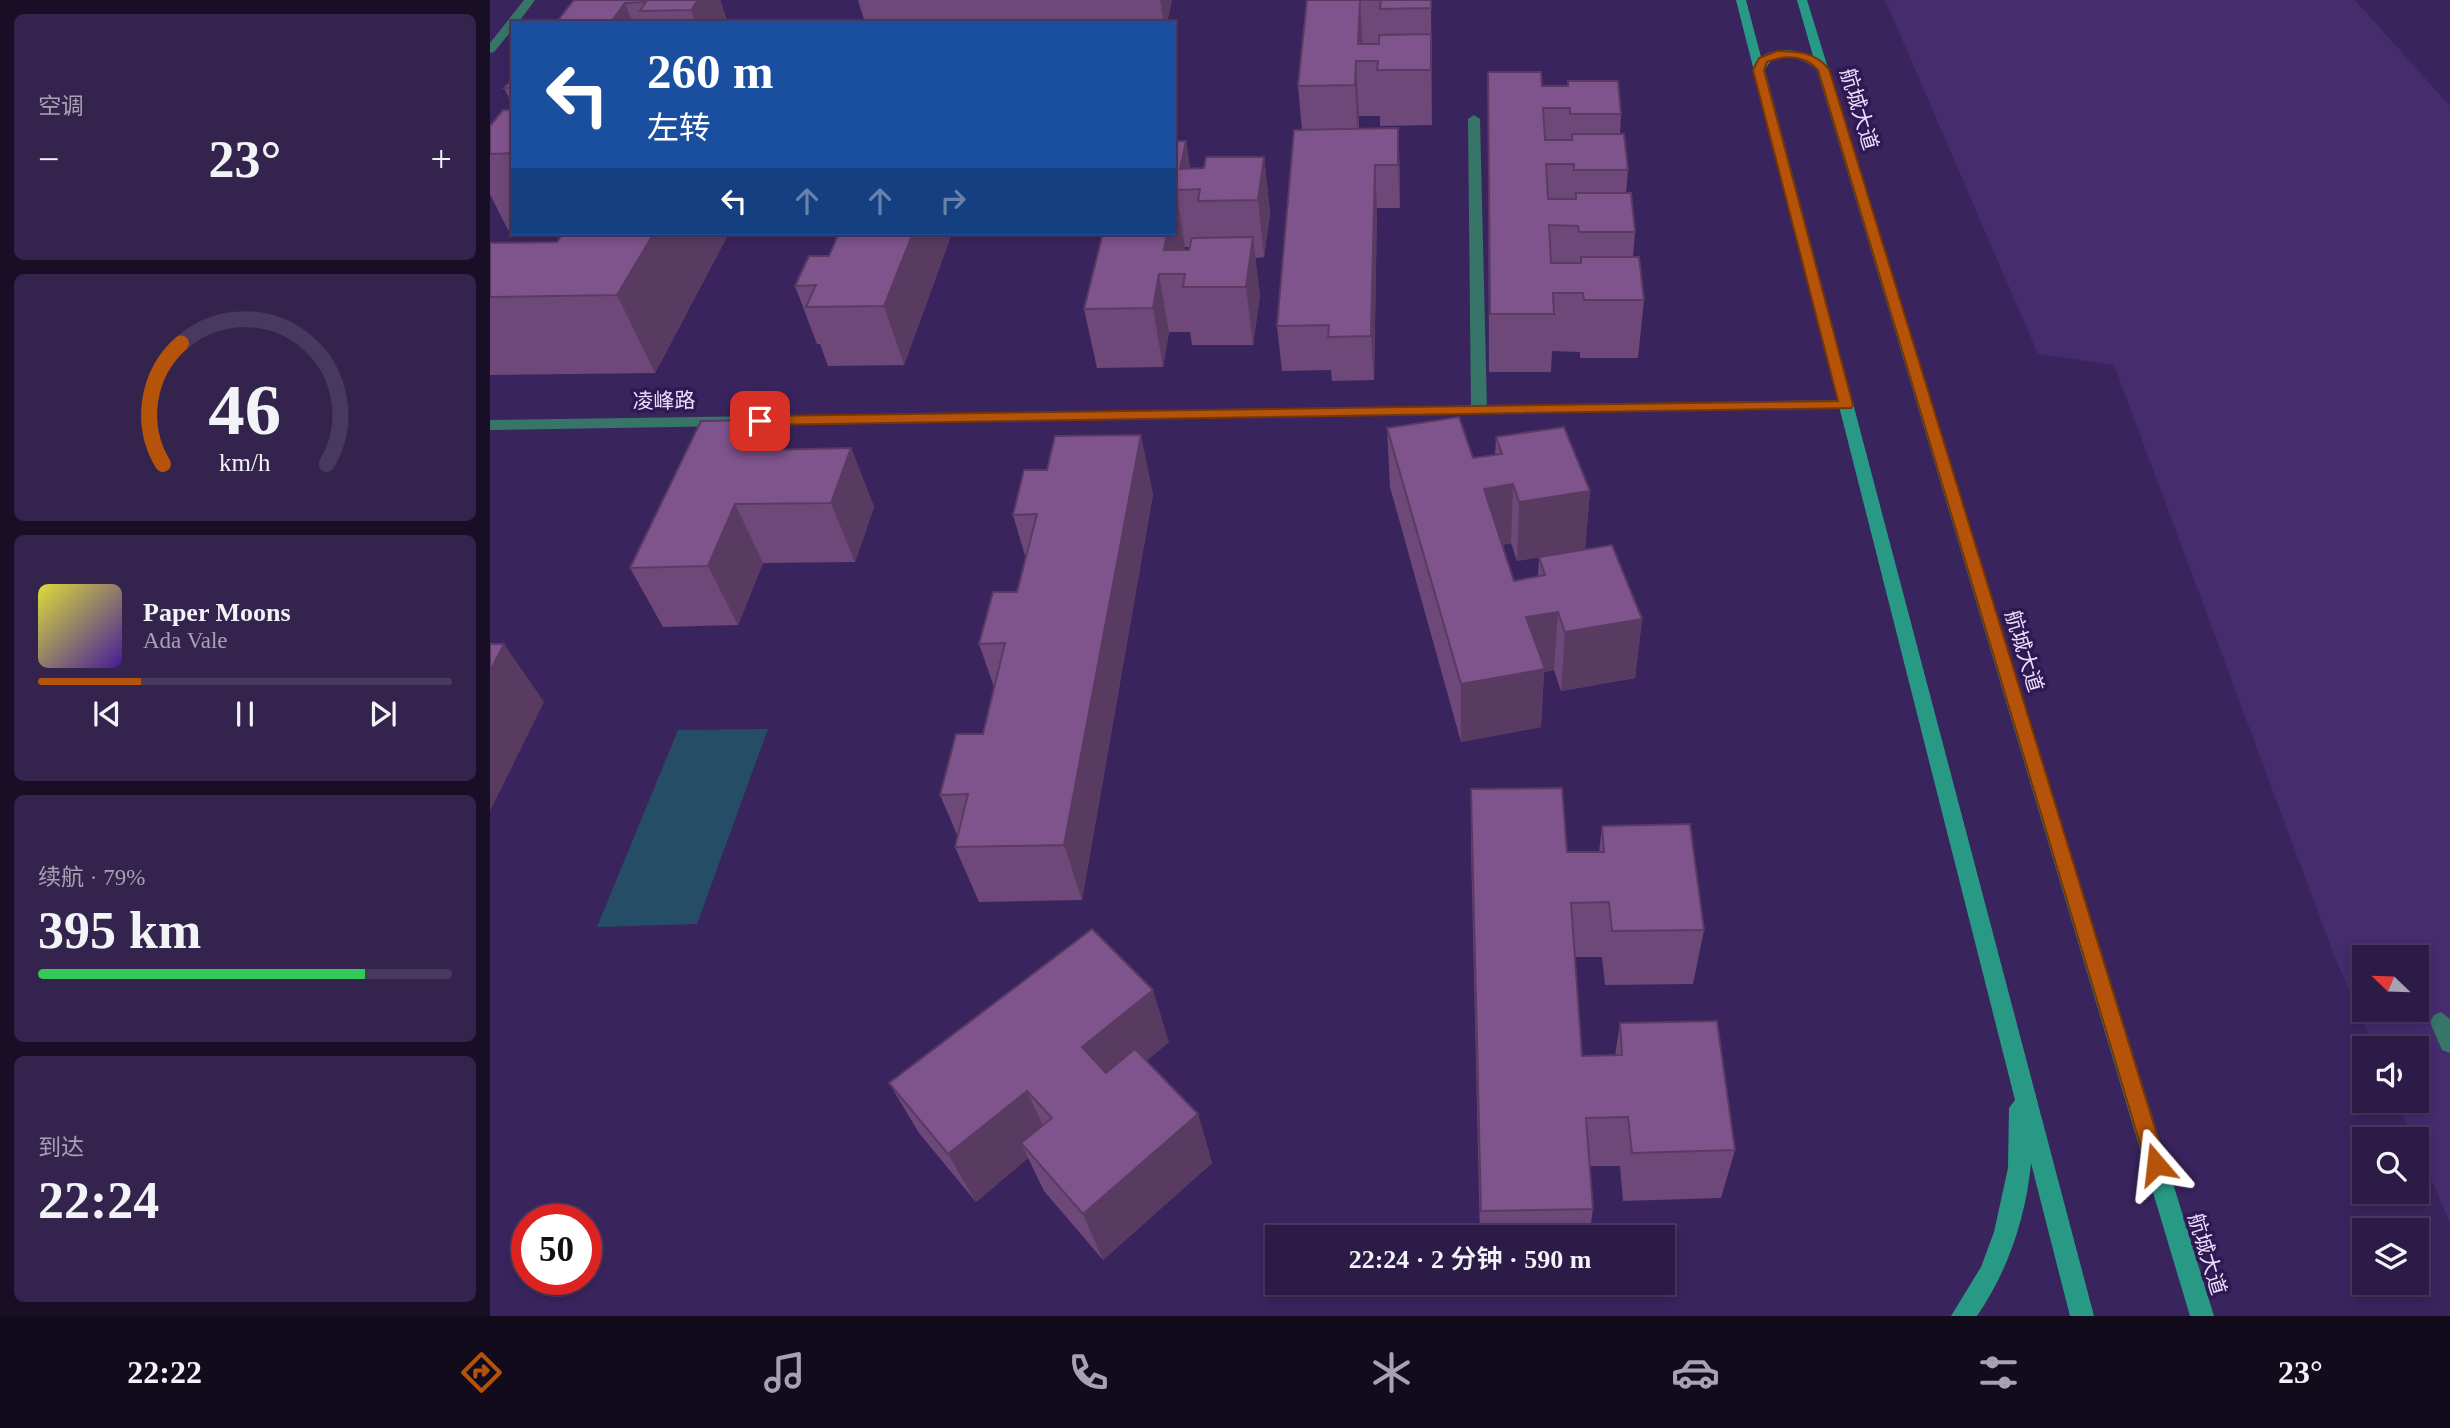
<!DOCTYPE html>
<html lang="zh">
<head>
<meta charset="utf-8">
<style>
  :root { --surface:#2c1b46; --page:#34244d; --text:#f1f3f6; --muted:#a6a1b3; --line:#48395f; --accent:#b45309 }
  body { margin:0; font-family:"Times New Roman","Noto Sans SC",serif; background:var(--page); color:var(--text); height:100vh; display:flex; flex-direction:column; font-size:26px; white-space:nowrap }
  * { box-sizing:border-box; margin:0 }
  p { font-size:23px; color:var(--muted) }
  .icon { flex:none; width:38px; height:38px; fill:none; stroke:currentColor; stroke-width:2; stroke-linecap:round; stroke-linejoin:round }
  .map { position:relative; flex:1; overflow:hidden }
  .panel { display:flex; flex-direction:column; gap:14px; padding:14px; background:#180f26; width:490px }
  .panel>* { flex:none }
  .guide { position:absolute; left:21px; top:21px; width:665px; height:214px; border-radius:0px; box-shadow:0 4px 10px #0003,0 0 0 2px var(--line); background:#1a4fa0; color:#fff; overflow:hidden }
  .needle { width:46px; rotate:293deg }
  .fabs { position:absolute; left:1862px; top:945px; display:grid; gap:14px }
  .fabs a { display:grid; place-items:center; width:77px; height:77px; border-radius:0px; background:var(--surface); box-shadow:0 4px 10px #0003,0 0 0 2px var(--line); font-size:35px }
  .speed { position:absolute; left:21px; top:1204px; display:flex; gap:14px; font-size:35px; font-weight:700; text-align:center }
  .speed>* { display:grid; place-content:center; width:91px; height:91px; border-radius:50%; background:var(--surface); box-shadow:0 4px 10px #0003,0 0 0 2px var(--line); line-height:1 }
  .speed .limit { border:10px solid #d22; background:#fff; color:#111 }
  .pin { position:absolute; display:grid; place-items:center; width:60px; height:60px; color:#fff; margin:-30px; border-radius:14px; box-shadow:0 4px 10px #0006 }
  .me { position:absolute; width:77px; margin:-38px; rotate:343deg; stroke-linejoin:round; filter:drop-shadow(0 0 5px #0008) }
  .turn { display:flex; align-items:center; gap:24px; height:147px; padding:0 21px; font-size:32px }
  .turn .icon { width:91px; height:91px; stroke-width:2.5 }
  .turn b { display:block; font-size:49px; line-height:60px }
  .lanes { display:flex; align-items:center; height:66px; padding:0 21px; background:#0003; justify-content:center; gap:35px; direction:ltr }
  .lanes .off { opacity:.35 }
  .big { font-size:52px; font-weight:600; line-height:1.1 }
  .panel .widget { flex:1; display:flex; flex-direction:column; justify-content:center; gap:10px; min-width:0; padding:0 24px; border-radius:10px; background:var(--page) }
  .panel .dial { align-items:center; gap:0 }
  .dial svg { height:182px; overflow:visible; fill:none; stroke:var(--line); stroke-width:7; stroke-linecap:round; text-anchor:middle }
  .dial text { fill:var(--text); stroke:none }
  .song { display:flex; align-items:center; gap:21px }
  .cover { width:84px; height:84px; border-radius:10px; background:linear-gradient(135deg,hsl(60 70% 55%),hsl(260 70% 35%)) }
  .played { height:7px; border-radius:4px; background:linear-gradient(90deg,var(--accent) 25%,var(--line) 25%) }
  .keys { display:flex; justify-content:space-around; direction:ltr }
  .heat { display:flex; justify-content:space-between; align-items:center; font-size:38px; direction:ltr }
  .charge { height:10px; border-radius:5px; background:linear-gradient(90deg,#34c759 79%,var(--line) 0) }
  .trip { position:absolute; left:775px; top:1225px; width:410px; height:70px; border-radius:0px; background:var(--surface); box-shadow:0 4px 10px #0003,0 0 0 2px var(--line); font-weight:600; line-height:70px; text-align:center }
  .menu { display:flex; height:112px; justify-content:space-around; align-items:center; background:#120b1c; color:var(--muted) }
  .menu .icon { width:49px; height:49px }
  .menu .current { color:var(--accent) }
  .menu b { font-size:32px; color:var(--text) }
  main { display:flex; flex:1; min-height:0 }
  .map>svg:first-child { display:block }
  .built { fill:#442c6d; fill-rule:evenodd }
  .water { fill:#254d65 }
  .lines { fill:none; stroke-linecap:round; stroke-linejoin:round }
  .lane { fill:#367568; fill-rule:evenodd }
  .street { fill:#367568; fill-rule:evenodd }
  .secondary { fill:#279985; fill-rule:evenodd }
  .wall { fill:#6d4878; fill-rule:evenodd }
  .shaded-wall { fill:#593b62 }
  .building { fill:#7f548c; stroke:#593b62; stroke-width:2 }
  .route { fill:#b45309; stroke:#753606; stroke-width:2 }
  .labels { text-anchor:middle; stroke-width:7; stroke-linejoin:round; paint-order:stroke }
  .street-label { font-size:21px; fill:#e8e0fd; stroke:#301952 }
</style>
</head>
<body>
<main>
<section class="panel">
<div class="widget"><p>空调</p>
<div class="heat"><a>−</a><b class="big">23°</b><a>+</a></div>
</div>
<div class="widget dial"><svg viewBox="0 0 100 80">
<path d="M14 69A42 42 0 1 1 86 69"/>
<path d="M14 69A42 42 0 0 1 22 16" stroke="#b45309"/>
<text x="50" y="56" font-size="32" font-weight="700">46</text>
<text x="50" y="72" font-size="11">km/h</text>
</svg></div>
<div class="widget">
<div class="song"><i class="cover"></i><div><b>Paper Moons</b><p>Ada Vale</p></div></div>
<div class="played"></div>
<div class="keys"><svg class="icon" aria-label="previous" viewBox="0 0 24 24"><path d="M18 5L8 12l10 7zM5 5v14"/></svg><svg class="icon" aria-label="pause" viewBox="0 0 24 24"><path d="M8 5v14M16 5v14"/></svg><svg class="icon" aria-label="next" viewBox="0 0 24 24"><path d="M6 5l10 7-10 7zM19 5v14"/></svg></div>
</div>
<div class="widget"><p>续航 · 79%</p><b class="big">395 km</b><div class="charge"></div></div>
<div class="widget"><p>到达</p><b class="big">22:24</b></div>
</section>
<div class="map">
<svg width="1960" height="1316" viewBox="0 0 1960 1316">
  <rect width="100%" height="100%" fill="#3a245e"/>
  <path class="built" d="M1395 0H1865L1960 106V1223L1927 1146V1139H1924L1907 1101H1927V1048H1884L1844 955 1624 365 1548 354ZM1874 957H1927V1010H1874Z"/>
  <path class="water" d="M278 729 207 924 107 927 188 730Z"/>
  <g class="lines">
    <g class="lane">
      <path d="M984 115 990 119 997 410 989 415 981 410 978 119Z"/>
      <path d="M1951 1012 1960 1019V1053L1952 1050 1940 1022 1944 1015Z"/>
    </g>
    <g class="street">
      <path d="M34 0H45L28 23H23V29L4 52 0 53V43Z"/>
      <path d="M1356 400 1361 402 1363 405 1361 408 0 430V420Z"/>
    </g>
    <path class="secondary" d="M1246 0H1256L1271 57C1288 46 1306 50 1323 56L1307 0H1317L1724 1316H1700L1327 70C1314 57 1284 48 1275 70L1604 1316H1580L1541 1163C1536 1217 1518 1271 1487 1316H1461L1491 1267 1504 1232 1518 1168 1519 1108 1525 1100Z"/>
  </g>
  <g class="wall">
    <path d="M84 0H230L238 23H66Z"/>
    <path d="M368 0H682L677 23H375Z"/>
    <path d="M817 0H941L942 125 890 126V116H869V129L908 128 910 208H887L884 380 842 381 841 370 792 371 787 326 812 130 808 86Z"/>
    <path d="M998 72 1052 86H1077L1078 81 1131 114 1130 134 1138 170 1136 193 1145 232 1143 257 1154 300 1148 358H1090V352L1062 351 1061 372H999Z"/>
    <path d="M23 78V106L14 88Z"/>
    <path d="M23 110V229L18 230 0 194V126Z"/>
    <path d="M684 141H696L700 168H714L774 157 780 213 774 257 765 258 770 295 763 345H702L700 332H679L673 367 607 368 594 309ZM695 247H700L699 250H694Z"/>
    <path d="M73 233H239L165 373 0 375V243L67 242Z"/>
    <path d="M343 233H462L414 365 338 366 330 344H327L305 286 339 256 346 240Z"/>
    <path d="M897 428 983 458 1005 455 1006 437 1100 491 1095 549 1152 619 1145 678 1071 691 1064 670 1054 672 1051 727 971 742 900 487ZM1021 543 1027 561 1049 557 1048 577 1024 581 1012 545Z"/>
    <path d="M361 448 384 507 365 562 273 563 248 625 173 627 140 568 295 449Z"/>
    <path d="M663 494 592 900 489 902 465 847 468 837 450 795 493 734 504 687 489 644 527 592 536 559 523 515Z"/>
    <path d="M981 789 1077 852H1109L1112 826 1214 930 1203 984 1115 985 1112 957H1085L1092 1056H1125L1130 1023 1245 1150 1231 1198 1133 1201 1130 1166H1100L1103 1209 1099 1237H990L981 846Z"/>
    <path d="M679 1042 656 1061 708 1114 722 1163 613 1260 554 1191 538 1158 486 1202 429 1133 399 1083Z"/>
  </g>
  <g class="shaded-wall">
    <path d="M208 0H230L238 23H206L201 10Z"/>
    <path d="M670 0H682L677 23H674Z"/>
    <path d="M870 0 873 54 868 44Z"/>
    <path d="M135 3 143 23H120Z"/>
    <path d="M941 34 942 89V125L941 70Z"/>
    <path d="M866 61 869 116 868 141 865 85Z"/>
    <path d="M908 128 910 171V208L908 165Z"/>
    <path d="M696 141 703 189 690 169Z"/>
    <path d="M774 157 780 213 774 257 768 200Z"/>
    <path d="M885 165 887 208 884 380 881 336Z"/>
    <path d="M686 190 695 247 690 274 674 250 677 233H684V199Z"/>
    <path d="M164 233H239L165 373 127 295Z"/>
    <path d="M423 233H462L414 365 394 306Z"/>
    <path d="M763 237 770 295 763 345 756 287Z"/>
    <path d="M669 274 679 332 673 367 663 308Z"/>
    <path d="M282 420 307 479 269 450Z"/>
    <path d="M651 435 663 494 592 900 574 845Z"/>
    <path d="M361 448 384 507 365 562 341 503Z"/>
    <path d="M1023 484 1021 543 993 548 994 489Z"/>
    <path d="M1100 491 1095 550 1027 561 1029 502Z"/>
    <path d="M245 504 273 563 248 625 218 566Z"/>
    <path d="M1068 612 1064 670 1054 672 1051 727 971 742V684L1036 617Z"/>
    <path d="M1152 619 1145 678 1071 691 1075 632Z"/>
    <path d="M14 644 54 702 0 811V671Z"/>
    <path d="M663 990 679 1042 612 1098 592 1047Z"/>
    <path d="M537 1091 560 1141 531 1143 538 1158 486 1202 458 1154Z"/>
    <path d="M708 1114 722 1163 613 1260 593 1214Z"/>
  </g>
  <g class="building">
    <path d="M84 0H208L201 10 150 11 156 2 135 3 120 23H66Z"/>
    <path d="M817 0H941V8L890 9 891 0H870L868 44H889V35L941 34V70H887L888 61H866L865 85 808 86Z"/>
    <path d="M998 72H1051L1052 86H1078V81H1128L1131 114H1080V108H1053L1055 140H1082V134H1134L1138 170H1084V164H1056L1058 199H1086V193H1141L1145 232H1089L1088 226 1059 225 1061 263H1091V257H1149L1154 300H1094L1093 293H1063L1064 314H1000Z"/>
    <path d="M23 78V88H14Z"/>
    <path d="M13 110H23V153L0 154V126Z"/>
    <path d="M908 128V165H885L881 336 838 337 839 325 787 326 804 130Z"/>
    <path d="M684 141H696L690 169 714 168 716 157H774L768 200 708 201 710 189 686 190 684 199Z"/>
    <path d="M73 233H164L127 295 0 297V243L67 242Z"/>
    <path d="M349 233H423L394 306 316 307 326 285 305 286 319 256H339Z"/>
    <path d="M613 233H677L674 250H699L702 238 763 237 756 287H693L695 274H669L663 308 594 309Z"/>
    <path d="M969 417 983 458 1012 454 1006 437 1074 427 1100 491 1029 502 1023 484 994 489 1024 581 1055 575 1049 557 1122 545 1152 619 1075 632 1068 612 1036 617 1055 669 971 684 897 428Z"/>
    <path d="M282 420 269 450 361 448 341 503 245 504 218 566 140 568 211 421Z"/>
    <path d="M651 435 574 845 465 847 478 794 450 795 466 734H493L515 643 489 644 503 592H527L547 514 523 515 534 470H557L565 436Z"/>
    <path d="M0 644H14L0 671Z"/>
    <path d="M1072 788 1077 852H1114L1112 826 1200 824 1214 930 1122 931 1119 902 1081 903 1092 1056 1132 1055 1130 1023 1227 1021 1245 1150 1142 1153 1138 1117 1096 1118 1103 1209 991 1211 981 789Z"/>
    <path d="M602 929 663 990 592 1047 616 1073 645 1049 708 1114 593 1214 531 1143 562 1118 537 1091 458 1154 399 1083Z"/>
  </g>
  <path class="route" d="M1287 51C1307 51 1325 52 1339 69L1676 1164 1673 1171 1666 1174 1659 1171 1656 1164 1328 70C1314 55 1295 55 1277 62L1274 70 1363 405 1361 408 270 425 263 421 270 416 1348 401 1263 70 1269 58Z"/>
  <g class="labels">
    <g class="street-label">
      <text transform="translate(1369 109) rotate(73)" y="7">航城大道</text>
      <text transform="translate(174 401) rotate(-1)" y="7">凌峰路</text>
      <text transform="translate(1534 651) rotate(73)" y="7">航城大道</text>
      <text transform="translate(1717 1254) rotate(73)" y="7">航城大道</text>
    </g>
  </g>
</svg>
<div class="fabs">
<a><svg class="needle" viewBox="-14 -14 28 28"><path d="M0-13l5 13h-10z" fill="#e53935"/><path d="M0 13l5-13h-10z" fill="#a6a1b3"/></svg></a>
<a><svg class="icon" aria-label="sound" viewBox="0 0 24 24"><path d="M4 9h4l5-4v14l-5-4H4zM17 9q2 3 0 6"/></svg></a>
<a><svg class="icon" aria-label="search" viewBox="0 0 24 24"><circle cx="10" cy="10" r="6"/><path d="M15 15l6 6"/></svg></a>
<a><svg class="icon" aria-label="layers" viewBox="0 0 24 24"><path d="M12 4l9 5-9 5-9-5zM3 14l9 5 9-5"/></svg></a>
</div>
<div class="speed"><div class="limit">50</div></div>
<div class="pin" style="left:270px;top:421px;background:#d93025"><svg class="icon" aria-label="arrive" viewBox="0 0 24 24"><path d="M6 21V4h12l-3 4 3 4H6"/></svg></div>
<svg class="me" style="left:1666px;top:1164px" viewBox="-20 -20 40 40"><path d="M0-17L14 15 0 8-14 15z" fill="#b45309" stroke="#fff" stroke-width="4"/></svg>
<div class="trip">22:24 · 2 分钟 · 590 m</div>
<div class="guide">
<div class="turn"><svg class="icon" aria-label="left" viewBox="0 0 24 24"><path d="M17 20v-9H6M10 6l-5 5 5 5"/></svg><div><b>260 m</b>左转</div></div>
<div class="lanes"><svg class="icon" aria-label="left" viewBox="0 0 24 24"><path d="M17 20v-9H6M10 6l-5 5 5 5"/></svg><svg class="icon off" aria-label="ahead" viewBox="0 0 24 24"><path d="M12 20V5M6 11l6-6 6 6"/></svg><svg class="icon off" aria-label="ahead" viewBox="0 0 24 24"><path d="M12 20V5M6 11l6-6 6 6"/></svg><svg class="icon off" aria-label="right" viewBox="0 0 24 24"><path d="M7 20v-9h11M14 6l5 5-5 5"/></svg></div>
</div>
</div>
</main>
<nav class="menu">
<b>22:22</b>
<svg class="icon current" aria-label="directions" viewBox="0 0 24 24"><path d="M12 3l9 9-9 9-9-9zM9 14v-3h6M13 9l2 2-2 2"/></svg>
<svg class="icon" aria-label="music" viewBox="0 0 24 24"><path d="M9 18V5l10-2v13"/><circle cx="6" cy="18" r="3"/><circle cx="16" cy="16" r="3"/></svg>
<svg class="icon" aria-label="phone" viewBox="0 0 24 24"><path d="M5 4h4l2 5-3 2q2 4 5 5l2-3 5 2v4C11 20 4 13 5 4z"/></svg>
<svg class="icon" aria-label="climate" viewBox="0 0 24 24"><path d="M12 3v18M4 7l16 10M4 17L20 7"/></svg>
<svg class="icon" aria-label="car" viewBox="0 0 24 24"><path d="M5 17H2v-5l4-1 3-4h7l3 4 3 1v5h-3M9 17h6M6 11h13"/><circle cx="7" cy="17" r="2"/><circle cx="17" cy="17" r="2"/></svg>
<svg class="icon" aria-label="filters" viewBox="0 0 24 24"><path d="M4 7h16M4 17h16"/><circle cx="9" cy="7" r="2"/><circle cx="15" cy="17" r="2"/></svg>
<b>23°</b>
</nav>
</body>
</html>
